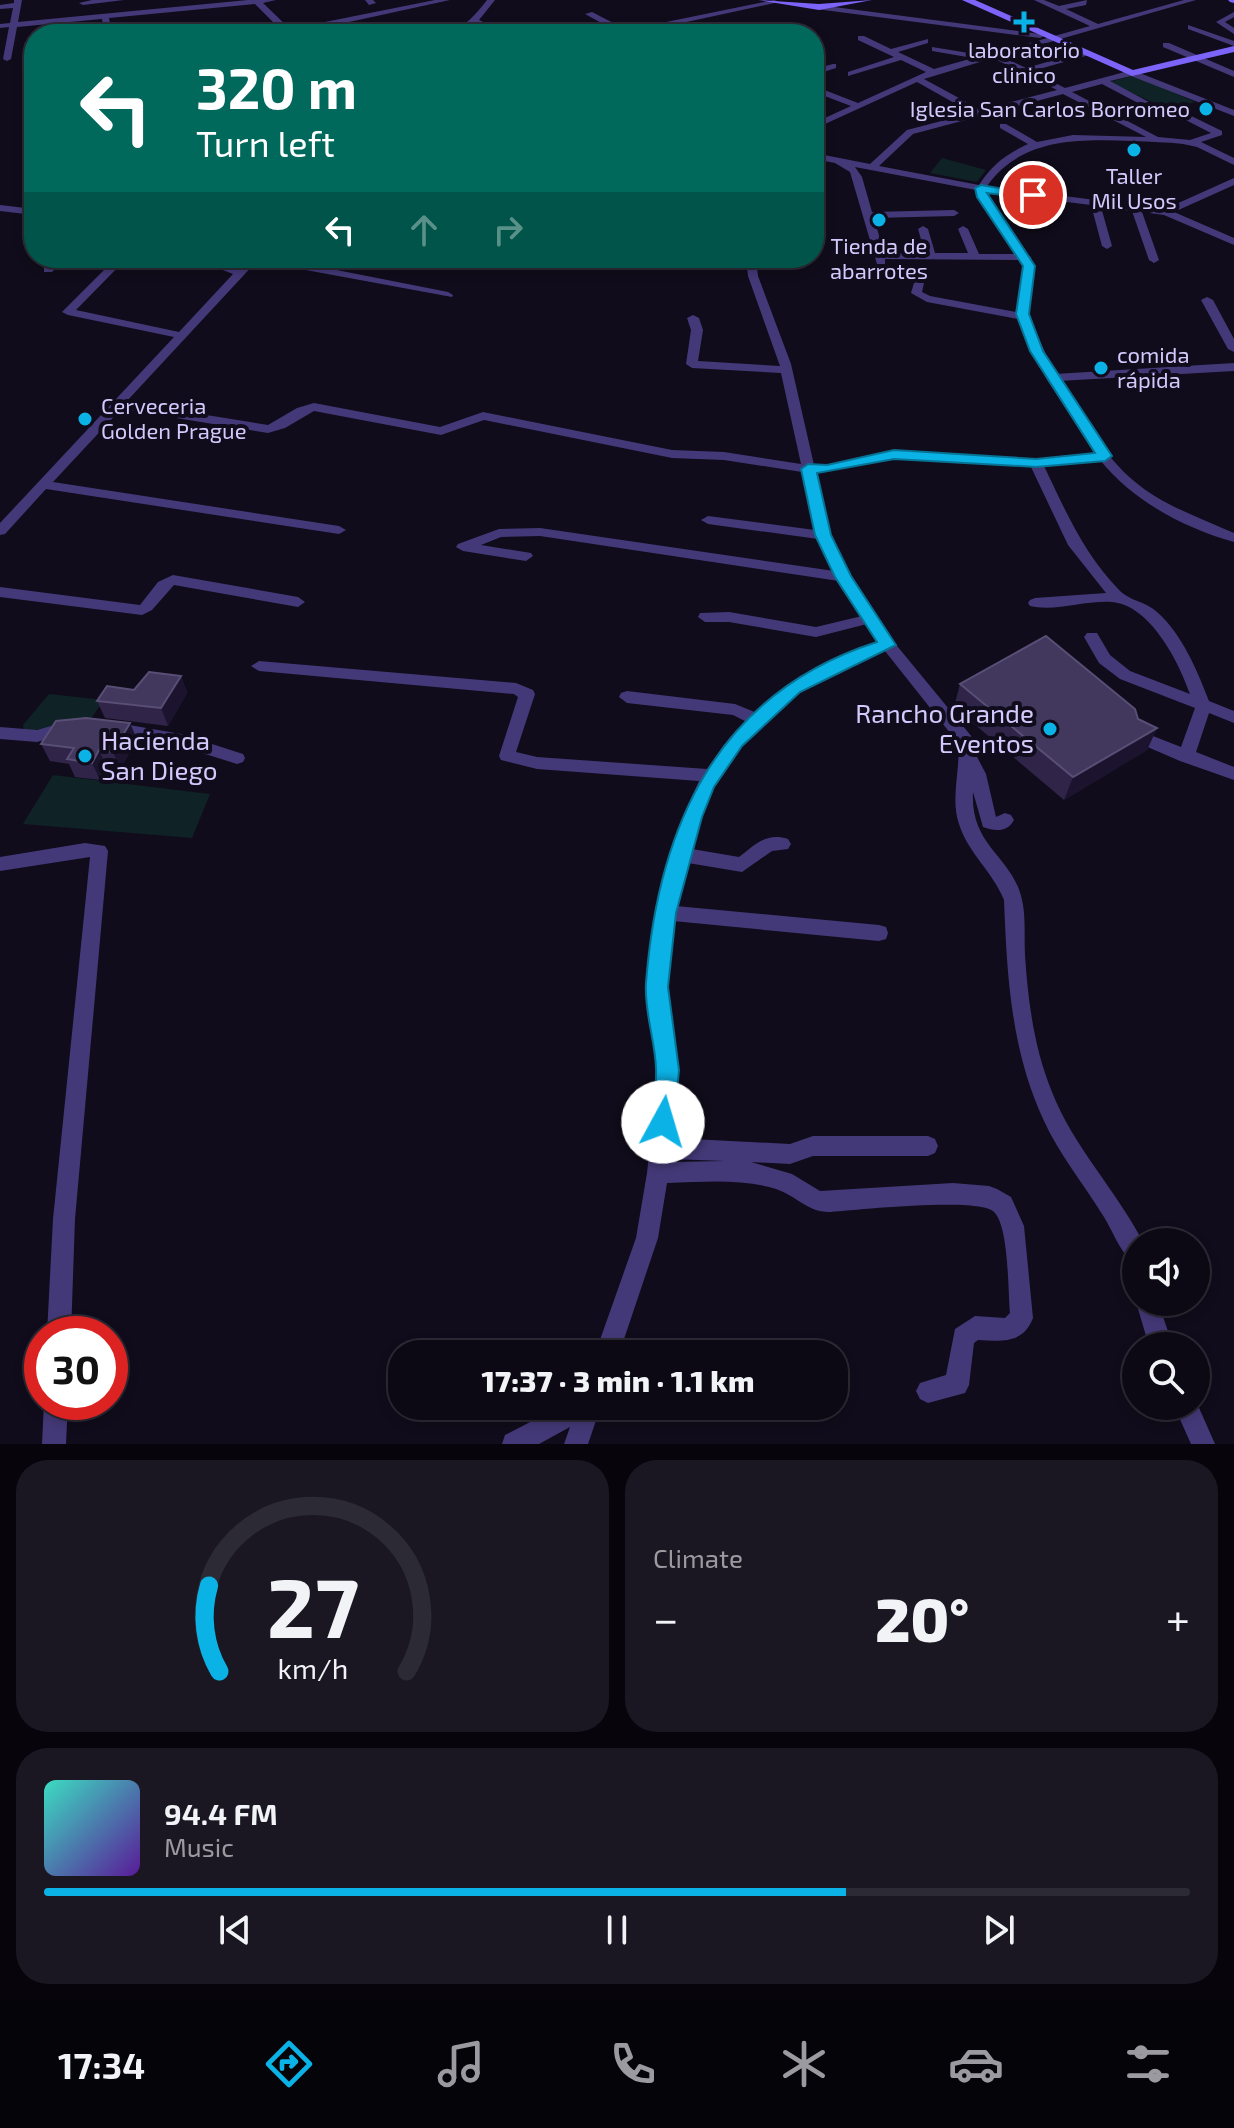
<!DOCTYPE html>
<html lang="en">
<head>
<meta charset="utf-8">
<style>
  :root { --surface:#0c0914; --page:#1a1722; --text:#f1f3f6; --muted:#9a9aa0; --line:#2c2a34; --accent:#0bb2e6 }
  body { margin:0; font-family:"Exo 2",sans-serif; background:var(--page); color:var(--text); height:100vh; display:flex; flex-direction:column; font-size:30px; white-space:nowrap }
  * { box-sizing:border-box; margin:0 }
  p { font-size:26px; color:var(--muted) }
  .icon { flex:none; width:44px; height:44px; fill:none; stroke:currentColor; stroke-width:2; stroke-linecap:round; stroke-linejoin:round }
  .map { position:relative; height:1444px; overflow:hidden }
  .side { display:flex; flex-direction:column; gap:16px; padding:16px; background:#07050b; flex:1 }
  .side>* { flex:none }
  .hud { position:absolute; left:24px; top:24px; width:800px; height:244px; border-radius:32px; box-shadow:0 4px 12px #0003,0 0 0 2px var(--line); background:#00695c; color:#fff; overflow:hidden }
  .fabs { position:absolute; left:1122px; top:1228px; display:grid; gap:16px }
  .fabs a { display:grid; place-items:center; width:88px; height:88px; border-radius:50%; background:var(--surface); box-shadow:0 4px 12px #0003,0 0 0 2px var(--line); font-size:40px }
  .speed { position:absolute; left:24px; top:1316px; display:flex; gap:16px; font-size:40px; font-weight:700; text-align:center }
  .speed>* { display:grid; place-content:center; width:104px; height:104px; border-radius:50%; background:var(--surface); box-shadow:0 4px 12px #0003,0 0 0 2px var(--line); line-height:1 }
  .speed .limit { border:12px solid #d22; background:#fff; color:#111 }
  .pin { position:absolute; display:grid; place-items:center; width:68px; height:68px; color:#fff; margin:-34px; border:4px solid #fff; border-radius:50%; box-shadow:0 2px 8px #0007 }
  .me { position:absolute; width:88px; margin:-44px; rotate:6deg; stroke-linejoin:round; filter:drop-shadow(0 0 6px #0008) }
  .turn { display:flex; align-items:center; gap:28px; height:168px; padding:0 40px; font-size:36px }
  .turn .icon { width:104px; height:104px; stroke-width:2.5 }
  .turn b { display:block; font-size:56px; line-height:68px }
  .lanes { display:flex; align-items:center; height:76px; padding:0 40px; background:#0003; justify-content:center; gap:40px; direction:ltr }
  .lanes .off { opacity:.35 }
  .big { font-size:60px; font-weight:800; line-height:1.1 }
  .side .tile { flex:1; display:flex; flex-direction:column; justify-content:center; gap:12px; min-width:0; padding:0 28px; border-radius:32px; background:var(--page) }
  .side .dial { align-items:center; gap:0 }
  .dial svg { height:208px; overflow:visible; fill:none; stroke:var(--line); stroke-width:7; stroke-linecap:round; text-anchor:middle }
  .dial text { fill:var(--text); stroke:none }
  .song { display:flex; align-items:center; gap:24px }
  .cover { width:96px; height:96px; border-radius:12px; background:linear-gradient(135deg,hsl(170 70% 55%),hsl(270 70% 35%)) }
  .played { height:8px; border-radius:4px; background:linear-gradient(90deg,var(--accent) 70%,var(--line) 70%) }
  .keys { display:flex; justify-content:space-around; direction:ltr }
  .heat { display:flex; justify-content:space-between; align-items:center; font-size:44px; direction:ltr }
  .side .tiles { flex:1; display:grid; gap:16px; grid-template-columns:1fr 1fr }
  .tile:last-child { grid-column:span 2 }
  .trip { position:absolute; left:388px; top:1340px; width:460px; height:80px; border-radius:32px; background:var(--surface); box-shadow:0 4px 12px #0003,0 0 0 2px var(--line); font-weight:800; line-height:80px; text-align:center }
  .tabs { display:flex; height:128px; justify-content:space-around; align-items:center; background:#050408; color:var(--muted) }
  .tabs .icon { width:56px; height:56px }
  .tabs .on { color:var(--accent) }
  .tabs b { font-size:36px; color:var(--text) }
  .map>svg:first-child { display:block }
  .green { fill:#0f2225 }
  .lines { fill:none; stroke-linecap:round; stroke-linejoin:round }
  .minor { fill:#443978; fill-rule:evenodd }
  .secondary { fill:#7c64f8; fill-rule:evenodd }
  .wall { fill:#302549 }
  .shaded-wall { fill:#1c142e }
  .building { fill:#42375c; stroke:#594e75; stroke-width:2 }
  .route { fill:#0bb2e6; stroke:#077496; stroke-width:2 }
  .poi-dot { fill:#0bb2e6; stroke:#100c1b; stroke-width:3 }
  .labels { text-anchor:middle; stroke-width:8; stroke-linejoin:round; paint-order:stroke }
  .far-poi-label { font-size:22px; fill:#d5c8fc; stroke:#100c1b }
  .poi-label { font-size:26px; fill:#d5c8fc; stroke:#100c1b; text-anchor:end }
</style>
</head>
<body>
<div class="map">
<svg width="1234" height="1444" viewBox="0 0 1234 1444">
  <rect width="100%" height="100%" fill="#100c1b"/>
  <g class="green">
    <path d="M1135 75 1195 102 1169 110 1109 82Z"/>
    <path d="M942 158 986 170 977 182 930 173Z"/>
    <path d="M49 694 104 700 90 720 24 732 23 725Z"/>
    <path d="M53 775 210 794 192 838 23 824Z"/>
  </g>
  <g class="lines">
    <g class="minor">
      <path d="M14 0H22L18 22 248 0H276L263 3 290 29 435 0H450L294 34H285L255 4 109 18 112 34H104L102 19 17 27 11 59 7 61 3 59 9 27 0 28V24L10 23 13 8 0 9V5L14 3Z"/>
      <path d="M92 0H124L83 5 79 3Z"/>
      <path d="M365 0H373L376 3 369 5Z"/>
      <path d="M487 0H495L479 20 509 34H498L474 23 457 34H420C428 31 437 33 446 32 463 30 477 13 487 0Z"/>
      <path d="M774 0 779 2 631 34H616L618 32 585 14 592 12 627 30Z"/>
      <path d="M1034 0H1044L1059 6 1087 0 1086 5 1066 9 1098 24 1184 0H1196L1001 56 1026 68 1086 51 1089 55 1032 71 1065 88 1132 70 1234 110V116L1131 76 1110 81 1160 108 1179 110 1222 131V135L1201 142 1234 158V165L1197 147 1183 144C1167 142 1150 142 1133 141 1079 139 1022 137 987 186L1165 209 1234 178V185L1174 212 1234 238V245L1164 215 1142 212 1159 260 1154 263 1149 260 1132 211 1101 207 1112 246 1107 249 1102 246 1091 205 986 192 987 197 1026 254 1031 257 1034 272 1028 315 1055 374 1234 363V371L1059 381C1081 416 1103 455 1134 481 1162 505 1200 518 1234 533V542C1184 528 1133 501 1100 460L1044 466C1066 512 1084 554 1120 591 1130 601 1147 602 1157 612 1182 634 1197 670 1209 701L1234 711V723L1209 713 1196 752 1234 767V780L1180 761 1129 739 1127 735 1135 729 1181 747 1195 708 1120 679 1099 663 1084 637 1087 633H1097L1110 655 1130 671 1190 694C1179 662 1150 605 1112 602 1085 600 1056 612 1030 606L1028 603 1030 600 1035 598 1106 593 1068 545 1031 467 894 459 816 473 830 535 851 577 893 641 972 737 976 755 986 774 996 817 1005 813 1011 815 1014 820C1007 833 995 831 983 827L973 792C970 847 1013 856 1022 900 1026 917 1024 937 1025 955 1028 1001 1034 1048 1052 1092 1073 1146 1116 1190 1143 1242H1136V1263C1121 1257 1112 1228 1102 1214 1083 1183 1059 1154 1044 1121 1011 1051 1007 976 1004 900 993 872 968 853 959 824 950 798 961 769 958 743L885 651C816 673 750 722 714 785 703 805 698 828 692 849L739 857C755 845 766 832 788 839L791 844 788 849 772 851 742 872 688 863 676 906 879 925 886 927 888 933 886 939 879 941 673 921 667 987 678 1070 672 1138 790 1144 813 1136H928L935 1139 938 1146 935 1153 928 1156H813L790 1164 751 1162 792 1174 820 1191 953 1183 989 1186 997 1189 1011 1197 1024 1226 1033 1318C1023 1344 1002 1341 978 1340L974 1343 969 1385 965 1393 928 1403 920 1399 916 1391 920 1383 946 1375 955 1329 975 1316 1005 1318 1010 1313C1008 1292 1009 1226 994 1212 979 1197 857 1210 831 1212 808 1213 797 1196 776 1189 740 1178 704 1182 667 1183L658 1238 619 1354H595L636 1238 647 1173 658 1070 647 987 656 913 683 817 699 781 537 769 501 760 499 756 518 697 514 694 259 671 251 666 259 661 516 683 533 690 535 694 516 752 537 757 707 769 730 737 747 722 733 715 627 703 619 697 621 693 627 691 735 704 757 713C795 678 830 658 879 643L867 624 816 637 729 622H705L698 617 700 613 729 612 816 627 862 616 839 581 540 536 501 537 481 545 531 553 533 556 526 561 463 551 456 547 458 544 499 529 540 528 834 571 818 539 708 524 701 520 708 516 815 530 802 472 724 460 672 458 484 420 441 435 314 411 285 428 268 433 121 409 53 482 339 526 346 530 339 534 46 489 5 534 0 535V523L174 337 68 315 62 312 116 258H127L76 310 179 332 233 274 192 258H207L238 269 248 258H276L448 292 453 295 452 297 257 261 126 402 268 425 297 408 314 403 440 427 483 412 672 450 724 452 801 464 781 373 692 368 686 364 691 330 687 318 693 315 699 318 703 330 698 361 780 366 748 276 746 258H756L758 276 791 364 814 465H827L894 451 1036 459 1095 453 1046 378 1018 319 927 302 911 293 914 283 919 280 924 283 922 292 930 296 1016 312 1024 266 1020 260 885 259V264H877L850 172 835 163 814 159V153L870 164 907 130 972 113 917 82 814 129V123L851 106 814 92V86L858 103 926 72 901 60 848 76V72L894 57 858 40V36H864L891 49 928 39V43L898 52 934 69 973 58 932 51V47L975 54 979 57 1090 26ZM993 58 1057 90 981 110 924 79ZM1102 84 1155 112 1174 114 1211 133 1190 140 1158 137 1072 92ZM1063 94 1146 137 1073 135 1037 142 1006 124H1000V128L1028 144C1006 154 992 165 979 185L879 166 913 134ZM855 167 976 190 977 197 1015 254H979L968 229 963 226 958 229 968 253H935L928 229 923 226 918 229 925 253H884L874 218 954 216 959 213 954 210 872 212 862 177ZM670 1159 725 1161 670 1162Z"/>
      <path d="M819 5 1040 34 1044 36 1040 38 816 9Z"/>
      <path d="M1234 12V17L1225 22 1234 28V34L1216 22Z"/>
      <path d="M391 23 394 27 361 34H346Z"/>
      <path d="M1188 25 1234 41V46L1188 29Z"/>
      <path d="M1163 43H1169L1234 71V77L1163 47Z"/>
      <path d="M833 64H836V68L814 75V69Z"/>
      <path d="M0 205 34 209V215L0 211Z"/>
      <path d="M55 258H66L52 272H44V268Z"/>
      <path d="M1207 297 1213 300 1234 339V352L1228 349 1201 300Z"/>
      <path d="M173 575 298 597 305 602 298 607 174 585 152 610 142 615 0 597V587L140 605 158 582Z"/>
      <path d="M69 721 77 727 75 731 37 742 0 739V727L37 730Z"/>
      <path d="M112 722 181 734 243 754 245 758 243 762 237 764 180 746 106 732 104 728 106 724Z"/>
      <path d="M85 843 105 846 108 851 75 1219 71 1334H47L53 1219 90 857 0 871V857Z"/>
      <path d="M1136 1302H1158L1173 1346H1149Z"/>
      <path d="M1196 1401 1215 1444H1191L1174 1406H1196Z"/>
      <path d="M44 1402H68L66 1444H42Z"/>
      <path d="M561 1406H601L588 1444H564L570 1427 539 1444H502L505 1435Z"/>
    </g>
    <g class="secondary">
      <path d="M758 0 819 4 872 0 819 10Z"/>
      <path d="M962 0H975L1133 70 1234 46V52L1132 76Z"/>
      <path d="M1228 0H1234V3L1230 2Z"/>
    </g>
  </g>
  <g class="wall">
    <path d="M181 676 187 693 168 726 105 718 97 701Z"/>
    <path d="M960 684 1138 719 1157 728 1147 750 1064 800 954 707Z"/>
    <path d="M130 723 137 740 120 769 107 768 100 780 75 777 69 764 50 761 41 744Z"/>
  </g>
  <g class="shaded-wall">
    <path d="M181 676 187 693 168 726 161 708Z"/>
    <path d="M130 723 137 740 120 769 113 752Z"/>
    <path d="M1157 728 1147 750 1064 800 1073 777Z"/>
    <path d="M99 750 107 768 100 780 92 763Z"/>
  </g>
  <g class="building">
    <path d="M1046 636 1135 709 1138 719 1157 728 1073 777 960 684Z"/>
    <path d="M149 672 181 676 161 708 97 701 107 686 134 690Z"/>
    <path d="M86 718 130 723 113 752 99 750 92 763 67 759 74 748 41 744 56 721Z"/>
  </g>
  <path class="route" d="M981 185 1038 195 1033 199 987 193 1035 266 1029 314 1043 351 1112 456 1105 461 1036 467 894 459 817 473 831 535 851 576 896 645 800 692 742 746 714 787 702 817 676 913 668 987 679 1070 674 1122 671 1130 663 1133 654 1130 651 1122C653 1104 657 1085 656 1068 655 1040 644 1011 646 983 658 826 717 693 877 642L835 577 815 535 801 469 808 464 827 465 894 450 1036 459 1095 453 1030 351 1016 314 1023 266 977 197 975 188Z"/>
  <g class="poi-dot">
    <path d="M1020 10h8v8h8v8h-8v8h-8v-8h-8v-8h8z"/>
    <circle cx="1206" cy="109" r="8"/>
    <circle cx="1134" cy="150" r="8"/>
    <circle cx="879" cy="220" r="8"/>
    <circle cx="1101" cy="368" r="8"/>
    <circle cx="85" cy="419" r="8"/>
    <circle cx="1050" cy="729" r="8"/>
    <circle cx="85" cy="756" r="8"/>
  </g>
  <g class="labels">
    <g class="far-poi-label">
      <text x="1024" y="58">laboratorio<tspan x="1024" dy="25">clinico</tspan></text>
      <text x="1190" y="117" text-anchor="end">Iglesia San Carlos Borromeo</text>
      <text x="1134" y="184">Taller<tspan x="1134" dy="25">Mil Usos</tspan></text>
      <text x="879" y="254">Tienda de<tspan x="879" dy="25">abarrotes</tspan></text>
      <text x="1117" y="363" text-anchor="start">comida<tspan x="1117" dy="25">rápida</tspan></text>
      <text x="101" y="414" text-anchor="start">Cerveceria<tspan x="101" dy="25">Golden Prague</tspan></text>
    </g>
    <g class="poi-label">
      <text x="1034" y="723">Rancho Grande<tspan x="1034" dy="30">Eventos</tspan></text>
      <text x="101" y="750" text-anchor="start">Hacienda<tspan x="101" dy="30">San Diego</tspan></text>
    </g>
  </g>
</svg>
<div class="fabs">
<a><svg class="icon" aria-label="sound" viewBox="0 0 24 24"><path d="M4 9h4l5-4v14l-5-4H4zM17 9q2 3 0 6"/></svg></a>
<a><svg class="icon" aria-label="search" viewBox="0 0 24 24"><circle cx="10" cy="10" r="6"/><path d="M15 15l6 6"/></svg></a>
</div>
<div class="speed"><div class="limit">30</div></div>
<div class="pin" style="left:1033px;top:195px;background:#d93025"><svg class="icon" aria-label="arrive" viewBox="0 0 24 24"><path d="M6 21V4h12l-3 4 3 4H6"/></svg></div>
<svg class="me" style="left:663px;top:1122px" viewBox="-20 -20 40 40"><circle r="19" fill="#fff"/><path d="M0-13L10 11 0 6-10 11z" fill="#0bb2e6"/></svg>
<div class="trip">17:37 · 3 min · 1.1 km</div>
<div class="hud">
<div class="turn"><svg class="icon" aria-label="left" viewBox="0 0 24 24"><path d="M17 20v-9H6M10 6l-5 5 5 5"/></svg><div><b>320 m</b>Turn left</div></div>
<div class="lanes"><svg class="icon" aria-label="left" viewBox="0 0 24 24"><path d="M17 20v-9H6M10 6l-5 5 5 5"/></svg><svg class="icon off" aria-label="ahead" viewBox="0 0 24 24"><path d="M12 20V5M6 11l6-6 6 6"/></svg><svg class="icon off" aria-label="right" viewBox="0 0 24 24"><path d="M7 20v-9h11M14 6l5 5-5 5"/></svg></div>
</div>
</div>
<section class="side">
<div class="tiles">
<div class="tile dial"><svg viewBox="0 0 100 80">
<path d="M14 69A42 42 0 1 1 86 69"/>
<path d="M14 69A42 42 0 0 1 10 36" stroke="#0bb2e6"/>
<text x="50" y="56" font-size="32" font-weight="700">27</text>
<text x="50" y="72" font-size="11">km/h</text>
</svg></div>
<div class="tile"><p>Climate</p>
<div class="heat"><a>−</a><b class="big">20°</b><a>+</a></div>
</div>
<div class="tile">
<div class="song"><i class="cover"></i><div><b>94.4 FM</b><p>Music</p></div></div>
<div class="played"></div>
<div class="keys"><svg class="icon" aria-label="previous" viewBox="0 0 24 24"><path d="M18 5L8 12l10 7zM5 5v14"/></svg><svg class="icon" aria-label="pause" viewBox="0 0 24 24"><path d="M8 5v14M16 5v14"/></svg><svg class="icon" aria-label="next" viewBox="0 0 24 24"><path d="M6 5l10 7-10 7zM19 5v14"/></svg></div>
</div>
</div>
</section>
<nav class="tabs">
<b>17:34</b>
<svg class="icon on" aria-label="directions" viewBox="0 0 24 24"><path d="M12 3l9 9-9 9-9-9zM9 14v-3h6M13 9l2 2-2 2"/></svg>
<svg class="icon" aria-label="music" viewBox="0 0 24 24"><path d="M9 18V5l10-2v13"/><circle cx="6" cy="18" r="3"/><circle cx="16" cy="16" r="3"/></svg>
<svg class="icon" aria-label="phone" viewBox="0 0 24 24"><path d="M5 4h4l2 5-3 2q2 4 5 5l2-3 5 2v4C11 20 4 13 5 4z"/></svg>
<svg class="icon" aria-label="climate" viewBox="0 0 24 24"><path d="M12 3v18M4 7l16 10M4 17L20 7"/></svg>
<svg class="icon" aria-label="car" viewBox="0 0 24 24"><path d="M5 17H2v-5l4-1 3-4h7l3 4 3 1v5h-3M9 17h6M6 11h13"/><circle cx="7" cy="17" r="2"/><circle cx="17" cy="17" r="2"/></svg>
<svg class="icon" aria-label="filters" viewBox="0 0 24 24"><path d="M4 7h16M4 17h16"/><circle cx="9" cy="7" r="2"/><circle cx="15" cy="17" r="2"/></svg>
</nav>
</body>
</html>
